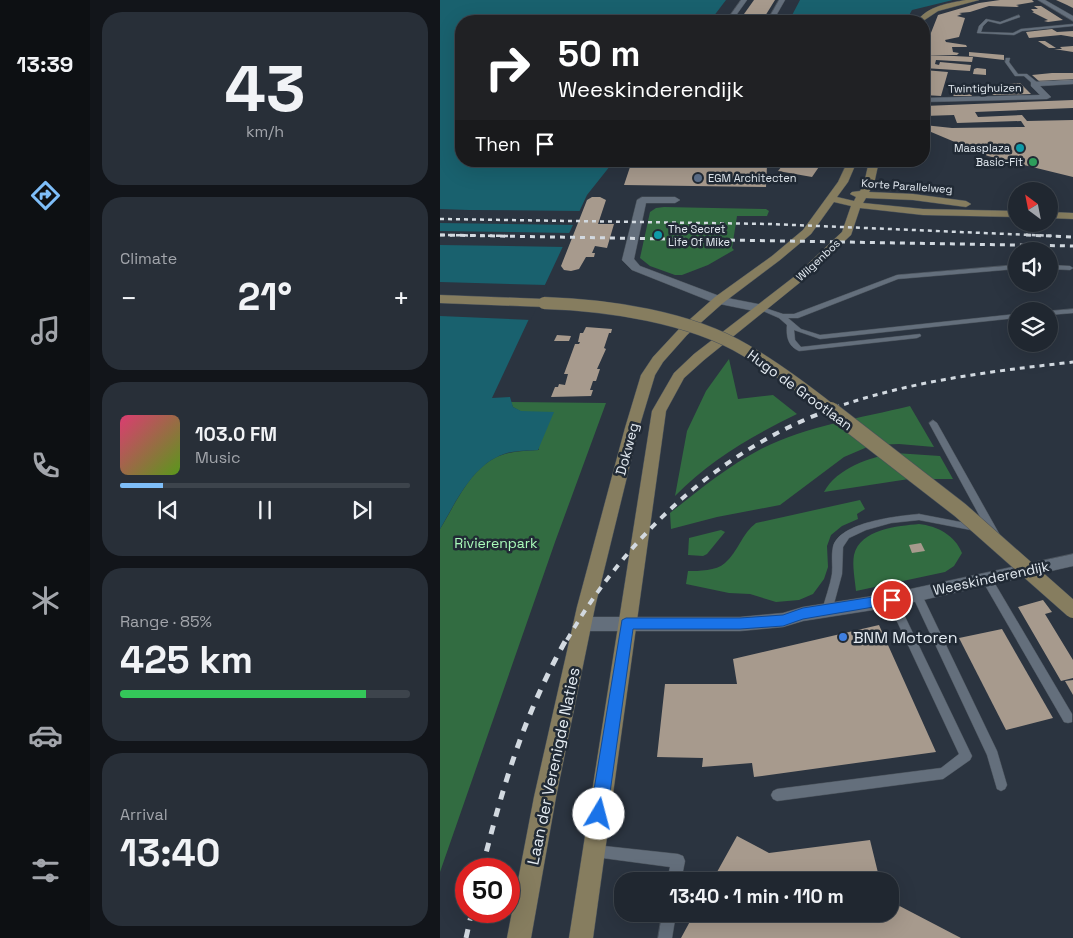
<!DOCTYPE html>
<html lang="en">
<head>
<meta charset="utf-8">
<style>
  :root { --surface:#202730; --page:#282f38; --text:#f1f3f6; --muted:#a2a5ab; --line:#3d444c; --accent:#7ebef9 }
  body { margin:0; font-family:"Space Grotesk",sans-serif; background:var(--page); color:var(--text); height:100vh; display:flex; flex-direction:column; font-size:19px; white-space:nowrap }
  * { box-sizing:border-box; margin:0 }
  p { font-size:16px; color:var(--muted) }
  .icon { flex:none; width:28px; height:28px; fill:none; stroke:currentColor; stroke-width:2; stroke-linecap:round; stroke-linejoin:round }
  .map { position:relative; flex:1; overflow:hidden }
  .panel { display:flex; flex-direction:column; gap:12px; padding:12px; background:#12151a; width:350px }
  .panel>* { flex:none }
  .guide { position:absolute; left:15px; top:15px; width:475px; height:152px; border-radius:20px; box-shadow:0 5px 20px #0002,0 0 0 1px var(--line); background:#202124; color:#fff; overflow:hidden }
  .needle { width:32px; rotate:328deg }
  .buttons { position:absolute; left:568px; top:182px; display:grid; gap:10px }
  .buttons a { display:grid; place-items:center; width:50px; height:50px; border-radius:50%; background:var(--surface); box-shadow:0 5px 20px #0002,0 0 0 1px var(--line); font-size:25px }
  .speed { position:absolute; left:15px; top:858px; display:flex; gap:10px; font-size:25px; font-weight:700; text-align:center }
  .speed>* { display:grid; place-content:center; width:65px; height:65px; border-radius:50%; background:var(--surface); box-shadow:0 5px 20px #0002,0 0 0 1px var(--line); line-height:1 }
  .speed .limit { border:8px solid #d22; background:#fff; color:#111 }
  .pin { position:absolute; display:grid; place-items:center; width:42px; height:42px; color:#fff; margin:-21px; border:2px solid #fff; border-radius:50%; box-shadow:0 1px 5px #0007 }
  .me { position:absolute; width:55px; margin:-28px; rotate:8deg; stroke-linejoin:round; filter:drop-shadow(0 0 4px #0008) }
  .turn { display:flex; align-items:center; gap:18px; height:105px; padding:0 20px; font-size:22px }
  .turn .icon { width:65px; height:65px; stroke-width:2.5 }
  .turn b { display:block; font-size:35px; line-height:42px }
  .then { display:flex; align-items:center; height:48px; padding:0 20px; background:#0003; gap:10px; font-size:19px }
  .big { font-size:38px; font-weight:600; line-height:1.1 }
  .panel .card { flex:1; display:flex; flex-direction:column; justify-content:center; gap:8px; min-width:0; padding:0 18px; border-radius:20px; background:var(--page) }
  .panel .dial { align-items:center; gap:0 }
  .dial b { font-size:65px; line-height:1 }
  .song { display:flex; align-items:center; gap:15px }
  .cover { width:60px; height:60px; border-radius:8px; background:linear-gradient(135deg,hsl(340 70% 55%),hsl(90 70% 35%)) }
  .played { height:5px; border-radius:2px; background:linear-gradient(90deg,var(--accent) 15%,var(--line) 15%) }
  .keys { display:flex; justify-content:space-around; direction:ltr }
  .heat { display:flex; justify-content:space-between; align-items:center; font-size:28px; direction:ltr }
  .charge { height:8px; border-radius:4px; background:linear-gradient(90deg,#34c759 85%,var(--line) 0) }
  .trip { position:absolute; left:174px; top:872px; width:285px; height:50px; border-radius:20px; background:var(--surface); box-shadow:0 5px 20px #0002,0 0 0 1px var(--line); font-weight:600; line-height:50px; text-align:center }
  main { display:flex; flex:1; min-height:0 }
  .tabs { display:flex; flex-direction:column; width:90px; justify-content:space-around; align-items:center; background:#0d1013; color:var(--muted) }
  .tabs .icon { width:35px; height:35px }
  .tabs .current { color:var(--accent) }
  .tabs b { font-size:22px; color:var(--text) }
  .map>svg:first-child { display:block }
  .green { fill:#326c41 }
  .water { fill:#19616e }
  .pier { fill:#2b3440 }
  .building { fill:#a79a8d }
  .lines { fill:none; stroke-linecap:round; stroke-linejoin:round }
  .lane-casing { stroke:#4a525b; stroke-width:1 }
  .street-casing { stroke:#4a525b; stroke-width:1 }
  .secondary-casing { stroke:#4a525b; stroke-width:1 }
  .lane { fill:#646f7c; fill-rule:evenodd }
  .street { fill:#646f7c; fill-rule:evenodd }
  .secondary { fill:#867d5f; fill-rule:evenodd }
  .rail-far3 { stroke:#d2d9e0; stroke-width:2.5; stroke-dasharray:4 4; stroke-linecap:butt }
  .rail-far2 { stroke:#d2d9e0; stroke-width:3; stroke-dasharray:5 5; stroke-linecap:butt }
  .rail-far1 { stroke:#d2d9e0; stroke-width:4; stroke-dasharray:7 7; stroke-linecap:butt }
  .rail { stroke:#d2d9e0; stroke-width:5; stroke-dasharray:9 9; stroke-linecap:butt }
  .secondary-bridge-far1-casing { stroke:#4a525b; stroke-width:13; stroke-linecap:butt }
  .secondary-bridge-casing { stroke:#4a525b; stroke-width:17; stroke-linecap:butt }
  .secondary-bridge-far1 { stroke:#867d5f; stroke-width:12 }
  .secondary-bridge { stroke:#867d5f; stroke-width:16 }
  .route { fill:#1a73e8; stroke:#114b97 }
  .culture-dot { fill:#0f9aa8; stroke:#212a35; stroke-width:2 }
  .leisure-dot { fill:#2e9e5b; stroke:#212a35; stroke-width:2 }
  .service-dot { fill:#5c6f8a; stroke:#212a35; stroke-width:2 }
  .shop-dot { fill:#3f7fe0; stroke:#212a35; stroke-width:2 }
  .labels { text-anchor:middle; stroke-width:5; stroke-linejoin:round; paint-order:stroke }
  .far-street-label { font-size:11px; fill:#e5ecf3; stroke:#212a35 }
  .far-poi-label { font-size:11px; fill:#e5ecf3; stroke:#212a35; text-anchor:end }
  .street-label { font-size:14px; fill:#e5ecf3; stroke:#212a35 }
  .park-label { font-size:14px; fill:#a9fbba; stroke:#212a35 }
  .near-poi-label { font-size:16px; fill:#e5ecf3; stroke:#212a35; text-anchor:start }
  .near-street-label { font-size:16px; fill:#e5ecf3; stroke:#212a35 }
</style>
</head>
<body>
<main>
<nav class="tabs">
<b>13:39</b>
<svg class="icon current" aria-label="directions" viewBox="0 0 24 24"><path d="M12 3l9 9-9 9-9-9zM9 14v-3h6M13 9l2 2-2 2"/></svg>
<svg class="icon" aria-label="music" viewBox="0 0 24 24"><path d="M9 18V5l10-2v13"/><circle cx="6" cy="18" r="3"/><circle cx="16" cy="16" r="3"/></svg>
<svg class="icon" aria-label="phone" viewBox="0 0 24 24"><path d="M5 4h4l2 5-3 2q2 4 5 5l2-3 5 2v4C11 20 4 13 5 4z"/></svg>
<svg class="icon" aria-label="climate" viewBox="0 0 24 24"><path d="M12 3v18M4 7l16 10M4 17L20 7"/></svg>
<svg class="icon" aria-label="car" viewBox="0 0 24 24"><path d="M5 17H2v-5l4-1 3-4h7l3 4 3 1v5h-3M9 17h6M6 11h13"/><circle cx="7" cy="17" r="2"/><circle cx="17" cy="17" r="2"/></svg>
<svg class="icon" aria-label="filters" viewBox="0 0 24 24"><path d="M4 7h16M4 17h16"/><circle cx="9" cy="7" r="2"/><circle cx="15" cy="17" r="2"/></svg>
</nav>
<section class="panel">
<div class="card dial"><b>43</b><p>km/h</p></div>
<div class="card"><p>Climate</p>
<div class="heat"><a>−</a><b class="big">21°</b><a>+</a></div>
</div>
<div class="card">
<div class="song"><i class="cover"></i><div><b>103.0 FM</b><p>Music</p></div></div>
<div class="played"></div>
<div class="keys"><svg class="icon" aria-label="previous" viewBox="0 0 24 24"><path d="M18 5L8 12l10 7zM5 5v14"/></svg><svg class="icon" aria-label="pause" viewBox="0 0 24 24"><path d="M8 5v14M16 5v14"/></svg><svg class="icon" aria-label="next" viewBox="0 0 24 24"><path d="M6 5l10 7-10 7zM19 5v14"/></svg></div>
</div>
<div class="card"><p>Range · 85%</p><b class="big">425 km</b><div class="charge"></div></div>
<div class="card"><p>Arrival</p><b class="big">13:40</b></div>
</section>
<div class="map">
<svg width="633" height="938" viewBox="0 0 633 938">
  <rect width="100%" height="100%" fill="#2b3440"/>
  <g class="green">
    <path d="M224 207 326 209 329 211 327 216H297L292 248 294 250 268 265 242 275H235L210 266 200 258 210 212 216 208Z"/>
    <path d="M289 359 298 399 333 395 357 414C312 436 270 460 235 496L247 431 266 391Z"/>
    <path d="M71 402 166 403 115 542 0 872V529C15 505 28 473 53 459 67 451 83 451 99 450L80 411 73 407Z"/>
    <path d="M470 406 494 447 459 444 432 445 404 457 340 505 277 517 231 529 230 513C259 490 288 466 321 449 366 426 421 418 470 406Z"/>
    <path d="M455 453 500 456 513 479H469L384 492C397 468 430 457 455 453Z"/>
    <path d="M420 500 425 509 417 514 418 519 402 526 391 535 387 546 388 567 384 579 373 594 359 600 336 602 310 594 289 593 246 584 248 571C259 571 276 571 285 563 298 552 302 533 316 523Z"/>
    <path d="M479 524C497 526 515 535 522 553L514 566 505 572 416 591C415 580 412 565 414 555 420 529 458 526 479 524Z"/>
    <path d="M281 530 285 532 267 554 263 556 248 555 249 538Z"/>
  </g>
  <g class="water">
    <path d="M0 0H286L270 21H21V161H174L147 195 52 398 70 397 73 407 81 411 114 412 98 450C87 451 75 450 64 454 32 465 16 502 0 529Z"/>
    <path d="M360 0H513L472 10 466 21H349Z"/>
  </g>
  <g class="pier">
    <path d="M0 209 29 210 142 211 135 225 0 223Z"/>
    <path d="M0 231 131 233 125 247 0 245Z"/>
    <path d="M0 282 107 285 91 320 0 316Z"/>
  </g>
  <g class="building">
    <path d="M314 0H335L322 21H299Z"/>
    <path d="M560 0H592L594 2 576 5 579 6 577 7 549 6 530 12 519 13 522 14 517 16 525 18 519 37 505 40 506 42 526 45 527 47H512L513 52 519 53 517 55H484L485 48 498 15 539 3Z"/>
    <path d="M616 0H633V8L627 5Z"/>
    <path d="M594 6H601L623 20 608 22 604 21 608 20 592 12H594L591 9H598Z"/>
    <path d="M612 29 617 32 633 31V37L621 35 589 38 586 32Z"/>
    <path d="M598 41H605L616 48H609Z"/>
    <path d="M633 46V52L614 49H622L620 47Z"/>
    <path d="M529 52 564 55V60L529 56Z"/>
    <path d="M484 55 514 56 533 57 532 62 496 60 495 64 499 65 500 62 531 65 530 71 484 68Z"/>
    <path d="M537 68 546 69V75L533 74 534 69Z"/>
    <path d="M484 70 508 72 501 96 484 95Z"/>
    <path d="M612 73H633V81L600 82 592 75Z"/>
    <path d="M580 83 591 94 553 95 545 86Z"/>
    <path d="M509 91 529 92 532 96H514Z"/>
    <path d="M633 100V108L535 112 538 117 582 115 587 121 633 120V177L548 156 484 129V125L512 128 585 127 581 121 517 123 514 115 484 116V106Z"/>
    <path d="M346 161H383L372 177 338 171Z"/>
    <path d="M191 164 327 165 326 187 184 185Z"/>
    <path d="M152 197H160L166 200 158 224H174L167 248 155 246 152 253H155L154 257H146L139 269 131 271 124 270 121 266 147 200Z"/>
    <path d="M146 327 172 329 171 333H169L164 348 166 349 157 369H160L156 381H153L150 390H153L151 396 111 397 115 387H118L119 384 125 385 128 374H124L135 344H139L140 342H138L140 333H143Z"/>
    <path d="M117 335 131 336 129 341H114Z"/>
    <path d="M481 543 485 551 472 553 469 545Z"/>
    <path d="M603 600 612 612 605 614 633 660V678L621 681 578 607Z"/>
    <path d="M439 625 496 752 314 777 312 763 262 767 263 758 217 757 225 684H297L293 659Z"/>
    <path d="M562 629 613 718 566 730 519 638Z"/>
    <path d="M633 680V695L625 681Z"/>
    <path d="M297 836 329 853 430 840 440 881H272Z"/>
    <path d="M450 901 521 938H241L254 914H450Z"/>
  </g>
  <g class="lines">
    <defs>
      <g id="lane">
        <path d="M579 15 580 17 560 24 548 21 543 26 541 32 573 33 581 29 633 24V26L582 31 574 35 537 33 539 26 546 19 560 22Z"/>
        <path d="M566 58H570L569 62 578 74H587L598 83V85H594L584 76H575L565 62Z"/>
        <path d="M576 265V269L458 279 358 318H348L361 329 380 335 576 314V318L380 339 354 330 355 340 361 347 480 334 481 336 477 338 359 351C348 346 346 337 347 325L339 318 316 308 319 306 343 314H354L457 275Z"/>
        <path d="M609 265 630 266 633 268 630 270 609 269Z"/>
        <path d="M633 309V313L609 315V311H608Z"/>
        <path d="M493 420 497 423 561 537 559 539H553L551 537 489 423Z"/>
        <path d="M479 514 536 525 539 526 541 528 539 530 536 531 479 520 451 523 426 530 409 538 403 547 402 574 392 611 391 614 387 615 383 614 382 611C385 599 390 586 392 574 393 565 391 556 393 547 399 522 458 516 479 514Z"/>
        <path d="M547 576 551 577 632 714V722L628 723 624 722 542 580 543 577Z"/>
        <path d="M477 591 481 592 482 595 557 751 567 785 565 789 561 791 557 789 547 755 472 595 473 592Z"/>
        <path d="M452 596 456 597 457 600 530 752 532 756 530 760 503 779 337 801 333 799 331 795 333 791 337 789 501 768 519 754 447 600 448 597Z"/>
        <path d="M155 845 238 854 243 856 245 861 241 881H227L230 867 155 857 150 856 149 851 150 846Z"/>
        <path d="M222 914H236L232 938H218Z"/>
      </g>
      <g id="street">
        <path d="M301 0H307L292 21H286Z"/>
        <path d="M339 0H345L333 21H327Z"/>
        <path d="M598 0H605L633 16V21Z"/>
        <path d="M633 80V84L600 86 611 97 607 99 484 102V98L600 95 591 86V82Z"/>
        <path d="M202 197H235L240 200 235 203H206L194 259 200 266 282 297 323 305 325 308 323 311 319 312 275 303 192 270 182 260 197 200Z"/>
        <path d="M633 554V566L452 607 363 621 343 627 300 631H142L136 629 133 624 136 619 142 617H300L343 613 363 607 452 593Z"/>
      </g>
      <g id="secondary">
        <path d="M526 0H539L498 11 483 21H477C488 6 509 3 526 0Z"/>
        <path d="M408 161H417L408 182 397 197 414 201 416 197 410 194 412 192 420 191 424 184 429 161H439L434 184 429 192 473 194 526 201 531 204 526 207 473 200 426 198 423 203 483 209 576 211V217L483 215 420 208 411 235 363 280 264 360 244 378 226 411 153 938H129L212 411 234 373 254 354 355 276 402 232 411 206 394 202 371 234 340 260 283 303 247 335 223 362 215 375 199 428 155 607 116 797 91 938H67L94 797 137 607 185 428 201 375 213 357 239 329 275 297 332 256 363 230 398 182Z"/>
        <path d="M609 212 633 213V219L609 218Z"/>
        <path d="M0 295 104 299 110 303 104 307 0 303Z"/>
      </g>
    </defs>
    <use href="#lane" class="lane-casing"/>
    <use href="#street" class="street-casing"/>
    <use href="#secondary" class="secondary-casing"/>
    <use href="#lane" class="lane"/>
    <use href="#street" class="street"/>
    <use href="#secondary" class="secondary"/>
    <g class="rail-far3">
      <path d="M0 219 330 224 616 236"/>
      <path d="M0 235 72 236"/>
    </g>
    <g class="rail-far2">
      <path d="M0 235 633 246"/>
      <path d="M586 235 633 237"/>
      <path d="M385 411C468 381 546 372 633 362"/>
    </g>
    <path class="rail-far1" d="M127 640C185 538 278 451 389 410"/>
    <g class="rail">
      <path d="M42 869C63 785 84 714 127 638"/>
      <path d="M26 938 32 911"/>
    </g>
    <defs>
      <path id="secondary-bridge-far1" d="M104 303C168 305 250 317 305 350 336 368 364 389 392 411"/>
      <path id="secondary-bridge" d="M391 410 520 510 633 610"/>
    </defs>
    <use href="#secondary-bridge-far1" class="secondary-bridge-far1-casing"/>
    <use href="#secondary-bridge" class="secondary-bridge-casing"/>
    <use href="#secondary-bridge-far1" class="secondary-bridge-far1"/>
    <use href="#secondary-bridge" class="secondary-bridge"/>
  </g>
  <path class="route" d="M452 594 457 596 458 600 457 603 363 619 343 626 300 629H193L167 814 164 820 159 822 153 820 150 814 182 620 186 618H300L343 615 363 608Z"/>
  <g class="culture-dot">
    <circle cx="580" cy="148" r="5"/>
    <circle cx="218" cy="235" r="5"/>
  </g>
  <circle class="leisure-dot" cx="593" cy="162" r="5"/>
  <circle class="service-dot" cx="258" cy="178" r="5"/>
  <circle class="shop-dot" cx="403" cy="637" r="5"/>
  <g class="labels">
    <g class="far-street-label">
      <text transform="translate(545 88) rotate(-1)" y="4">Twintighuizen</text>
      <text transform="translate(467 186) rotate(4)" y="4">Korte Parallelweg</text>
      <text transform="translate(378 260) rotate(-43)" y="4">Wilgenbos</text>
    </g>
    <g class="far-poi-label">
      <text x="570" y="152">Maasplaza</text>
      <text x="583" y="166">Basic-Fit</text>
      <text x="268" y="182" text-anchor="start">EGM Architecten</text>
      <text x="228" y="233" text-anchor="start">The Secret<tspan x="228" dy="13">Life Of Mike</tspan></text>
    </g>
    <g class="street-label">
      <text transform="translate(360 390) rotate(36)" y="5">Hugo de Grootlaan</text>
      <text transform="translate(187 449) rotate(-75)" y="5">Dokweg</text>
      <text transform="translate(551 578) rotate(-12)" y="5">Weeskinderendijk</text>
    </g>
    <g class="park-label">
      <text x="56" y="548">Rivierenpark</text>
    </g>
    <g class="near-poi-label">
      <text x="413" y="643">BNM Motoren</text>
    </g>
    <g class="near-street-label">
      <text transform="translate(113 766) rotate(-78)" y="6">Laan der Verenigde Naties</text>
    </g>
  </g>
</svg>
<div class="buttons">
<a><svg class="needle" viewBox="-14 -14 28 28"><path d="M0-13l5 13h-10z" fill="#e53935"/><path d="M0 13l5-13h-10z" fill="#a2a5ab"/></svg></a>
<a><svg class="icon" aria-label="sound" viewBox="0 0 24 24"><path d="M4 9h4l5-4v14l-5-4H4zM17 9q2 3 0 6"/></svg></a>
<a><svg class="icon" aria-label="layers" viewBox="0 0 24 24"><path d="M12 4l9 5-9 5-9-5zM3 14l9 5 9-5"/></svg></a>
</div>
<div class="speed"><div class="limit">50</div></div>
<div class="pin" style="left:452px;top:600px;background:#d93025"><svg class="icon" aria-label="arrive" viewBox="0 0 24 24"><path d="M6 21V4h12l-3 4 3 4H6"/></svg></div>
<svg class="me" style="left:159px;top:814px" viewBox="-20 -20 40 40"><circle r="19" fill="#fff"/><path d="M0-13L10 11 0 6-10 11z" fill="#1a73e8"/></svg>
<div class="trip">13:40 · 1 min · 110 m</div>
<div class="guide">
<div class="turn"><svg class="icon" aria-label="right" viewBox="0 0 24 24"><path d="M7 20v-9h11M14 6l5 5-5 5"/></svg><div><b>50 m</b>Weeskinderendijk</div></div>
<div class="then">Then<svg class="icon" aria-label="arrive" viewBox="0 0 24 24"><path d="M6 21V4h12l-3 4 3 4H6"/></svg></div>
</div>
</div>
</main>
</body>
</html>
